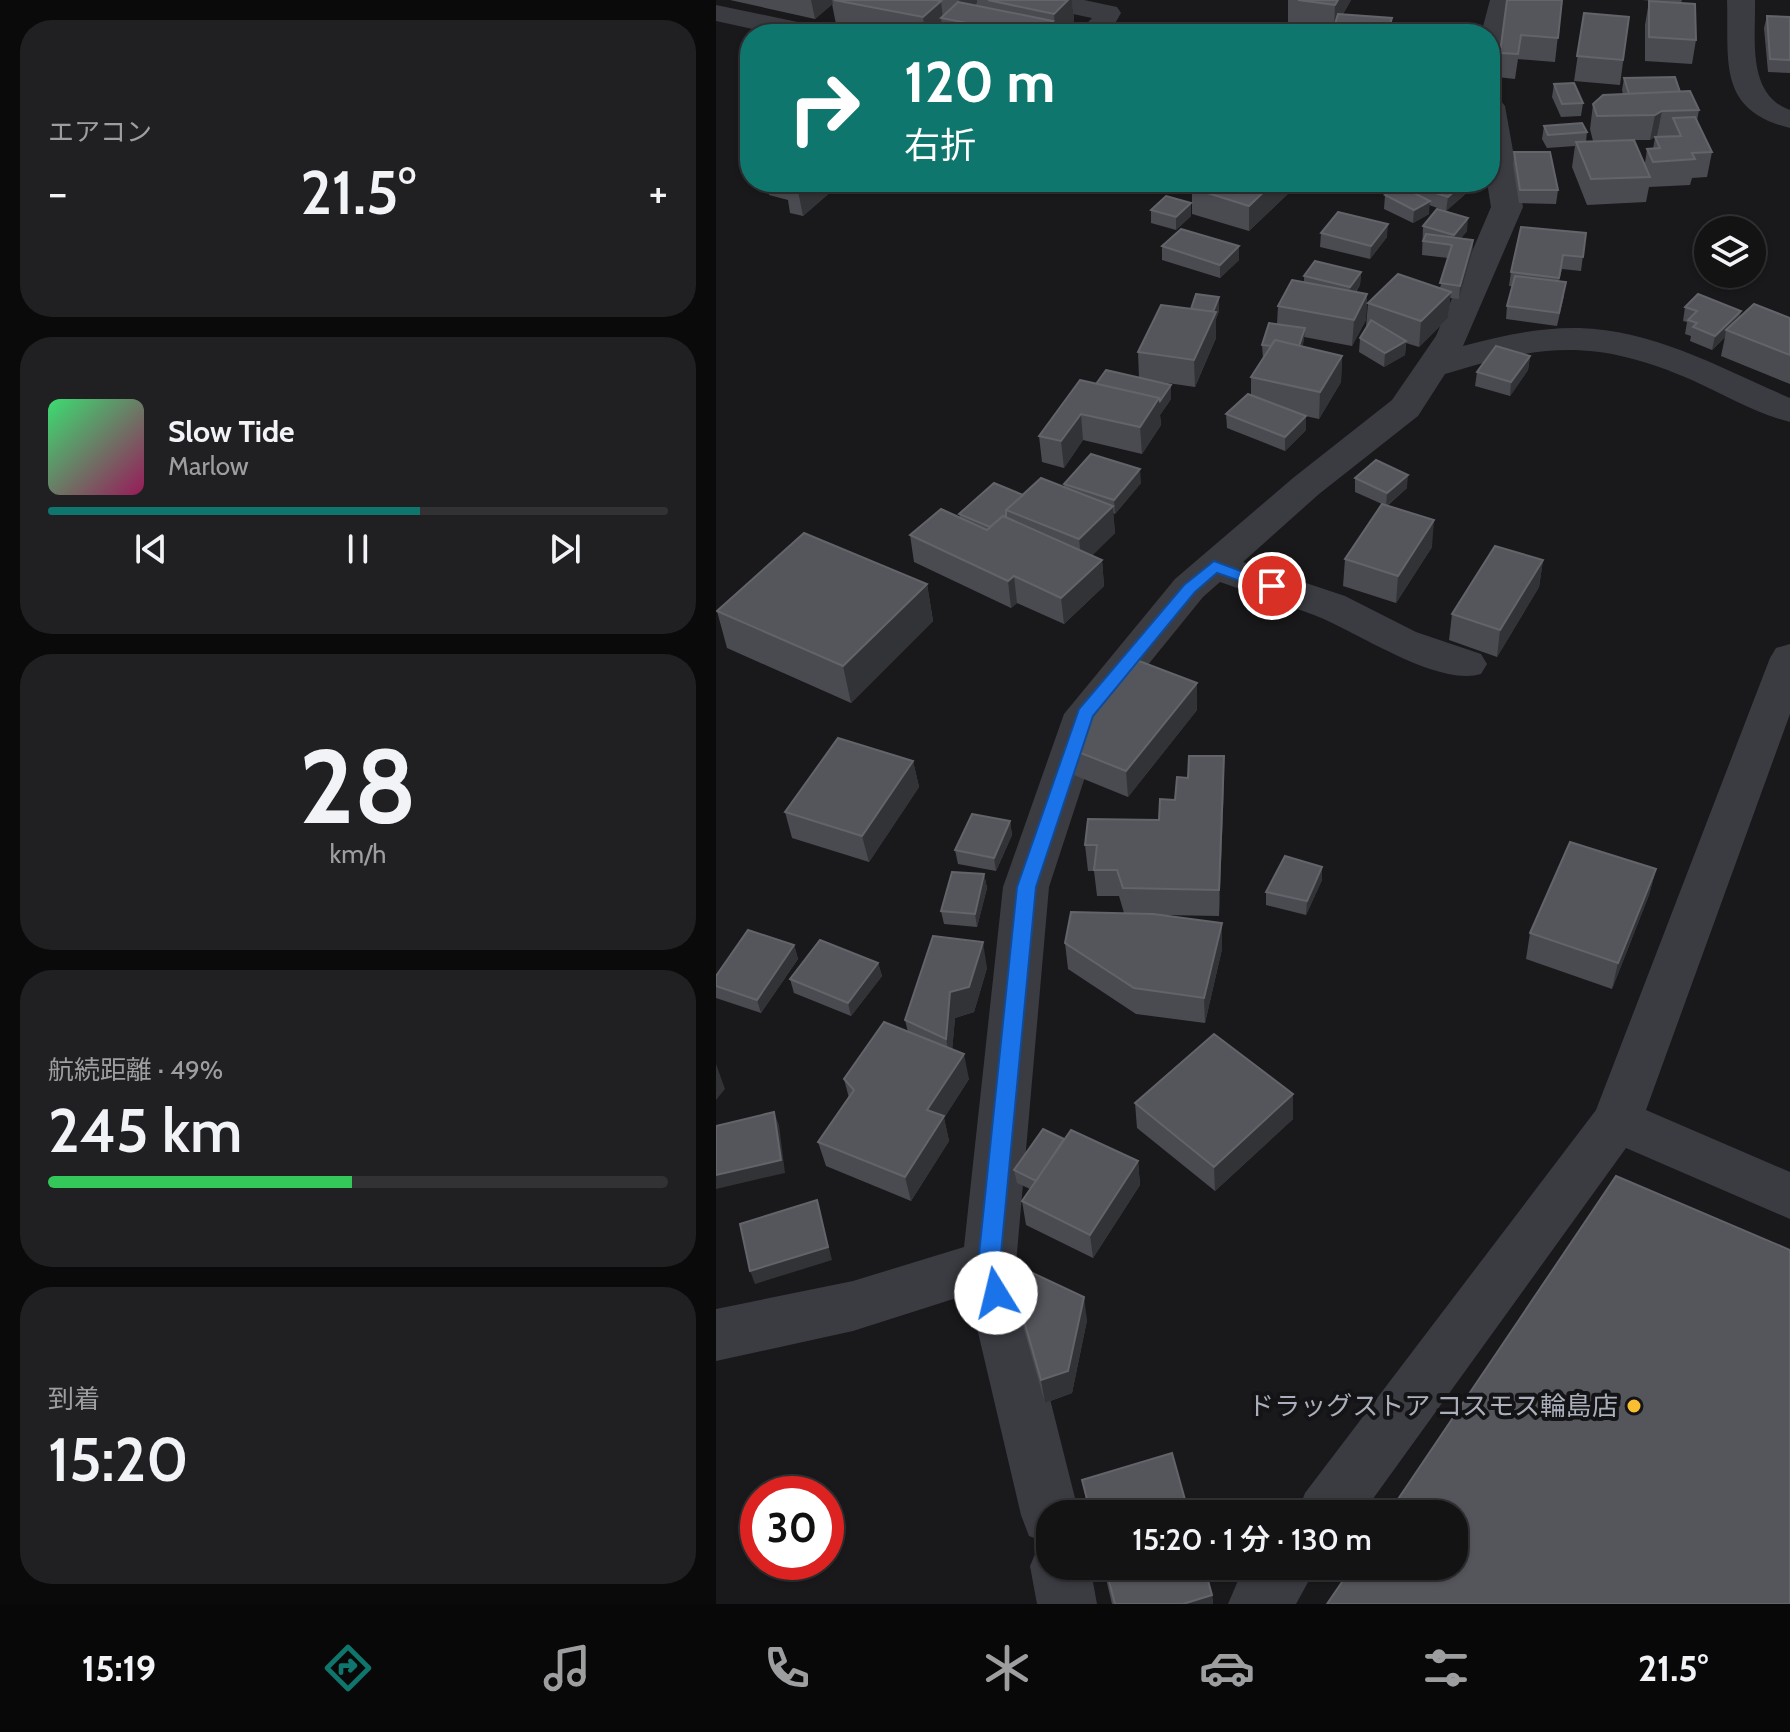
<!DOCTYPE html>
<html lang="ja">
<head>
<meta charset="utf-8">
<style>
  :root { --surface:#131314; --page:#202022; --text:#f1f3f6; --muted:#9d9ea0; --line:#323234; --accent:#0f766e }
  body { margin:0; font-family:Cabin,"Noto Sans JP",sans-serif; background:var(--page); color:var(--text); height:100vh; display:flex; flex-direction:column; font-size:30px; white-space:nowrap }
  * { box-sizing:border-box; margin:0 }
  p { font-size:26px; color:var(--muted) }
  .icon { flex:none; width:44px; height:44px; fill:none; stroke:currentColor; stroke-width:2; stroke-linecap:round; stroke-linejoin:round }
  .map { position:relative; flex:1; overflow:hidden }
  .sheet { display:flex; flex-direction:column; gap:20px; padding:20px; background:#0a0a0b; width:716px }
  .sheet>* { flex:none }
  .hud { position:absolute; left:24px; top:24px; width:760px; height:168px; border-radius:32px; box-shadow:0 2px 6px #0004,0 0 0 2px var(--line); background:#0f766e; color:#fff; overflow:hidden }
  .tools { position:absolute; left:978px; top:216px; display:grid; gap:16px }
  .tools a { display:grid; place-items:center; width:72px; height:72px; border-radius:50%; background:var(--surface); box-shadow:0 2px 6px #0004,0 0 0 2px var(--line); font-size:40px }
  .speed { position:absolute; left:24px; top:1476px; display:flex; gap:16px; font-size:40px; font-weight:700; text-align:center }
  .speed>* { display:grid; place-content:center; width:104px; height:104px; border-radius:50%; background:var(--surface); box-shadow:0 2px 6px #0004,0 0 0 2px var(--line); line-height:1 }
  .speed .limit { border:12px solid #d22; background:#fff; color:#111 }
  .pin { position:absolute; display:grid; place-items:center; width:68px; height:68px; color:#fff; margin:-34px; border:4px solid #fff; border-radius:50%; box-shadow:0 2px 8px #0007 }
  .me { position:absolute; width:88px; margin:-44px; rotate:351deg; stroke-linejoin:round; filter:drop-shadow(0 0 6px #0008) }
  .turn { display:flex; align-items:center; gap:28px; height:168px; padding:0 32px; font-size:36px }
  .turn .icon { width:104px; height:104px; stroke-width:2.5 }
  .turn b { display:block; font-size:56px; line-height:68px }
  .big { font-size:60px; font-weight:600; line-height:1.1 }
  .sheet .tile { flex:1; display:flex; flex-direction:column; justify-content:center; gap:12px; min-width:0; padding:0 28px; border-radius:32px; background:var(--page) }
  .sheet .dial { align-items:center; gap:0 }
  .dial b { font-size:104px; line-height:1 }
  .song { display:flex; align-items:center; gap:24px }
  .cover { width:96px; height:96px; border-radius:12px; background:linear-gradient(135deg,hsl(140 70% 55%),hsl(330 70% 35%)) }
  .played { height:8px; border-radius:4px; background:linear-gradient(90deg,var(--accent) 60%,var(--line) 60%) }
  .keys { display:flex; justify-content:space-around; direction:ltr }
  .heat { display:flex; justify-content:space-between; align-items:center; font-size:44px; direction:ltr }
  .charge { height:12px; border-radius:6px; background:linear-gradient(90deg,#34c759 49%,var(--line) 0) }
  .trip { position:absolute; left:320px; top:1500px; width:432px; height:80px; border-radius:32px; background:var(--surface); box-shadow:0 2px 6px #0004,0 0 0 2px var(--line); font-weight:600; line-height:80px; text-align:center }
  .tab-bar { display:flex; height:128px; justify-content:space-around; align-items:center; background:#080808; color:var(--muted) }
  .tab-bar .icon { width:56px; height:56px }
  .tab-bar .current { color:var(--accent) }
  .tab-bar b { font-size:36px; color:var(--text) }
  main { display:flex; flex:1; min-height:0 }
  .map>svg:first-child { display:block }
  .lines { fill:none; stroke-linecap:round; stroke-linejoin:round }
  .minor { fill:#3b3c42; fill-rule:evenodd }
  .wall { fill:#4a4b50; fill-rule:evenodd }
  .shaded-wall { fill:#323336 }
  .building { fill:#55565c; stroke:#62646a; stroke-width:2 }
  .route { fill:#1a73e8; stroke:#114b97; stroke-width:2 }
  .poi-dot { fill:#fabe32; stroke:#141416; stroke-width:3 }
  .labels { text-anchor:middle; stroke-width:8; stroke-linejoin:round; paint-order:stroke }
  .near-poi-label { font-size:26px; fill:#aaafbb; stroke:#141416; text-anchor:end }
</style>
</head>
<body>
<main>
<section class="sheet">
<div class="tile"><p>エアコン</p>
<div class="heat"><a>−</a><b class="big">21.5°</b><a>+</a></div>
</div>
<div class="tile">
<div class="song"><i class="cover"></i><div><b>Slow Tide</b><p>Marlow</p></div></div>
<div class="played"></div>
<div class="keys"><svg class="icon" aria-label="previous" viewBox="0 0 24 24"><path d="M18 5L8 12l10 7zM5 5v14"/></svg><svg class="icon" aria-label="pause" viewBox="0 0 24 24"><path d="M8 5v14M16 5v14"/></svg><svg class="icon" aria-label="next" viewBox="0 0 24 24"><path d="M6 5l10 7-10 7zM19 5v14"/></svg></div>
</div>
<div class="tile dial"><b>28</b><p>km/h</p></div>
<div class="tile"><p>航続距離 · 49%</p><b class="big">245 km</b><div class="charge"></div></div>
<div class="tile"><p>到着</p><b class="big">15:20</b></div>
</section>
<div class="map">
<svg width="1074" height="1604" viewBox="0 0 1074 1604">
  <rect width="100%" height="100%" fill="#19191b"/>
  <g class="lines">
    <g class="minor">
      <path d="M315 0H368L401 7 405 13 393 34H361L376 18 319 6Z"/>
      <path d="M774 0H802L788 52 784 58 774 61V34H765Z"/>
      <path d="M1011 0H1039C1040 38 1030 94 1074 110V128C1001 110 1013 62 1011 0Z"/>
      <path d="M0 5 110 28 114 34H60L0 21Z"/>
      <path d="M774 97 784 100 789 106 807 207 747 346C785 336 824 327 863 328 938 330 1007 369 1074 398V422C1041 414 1009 395 978 381 882 339 828 343 729 374L702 416 603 494 527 562 629 596 700 632 765 654 771 664 765 674C721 687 640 631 598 615 567 603 535 593 504 582L487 597 388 719 333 887 300 1264 363 1514H334V1566H374L381 1604H321L314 1566 323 1545 329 1542 313 1536 305 1515 253 1294 137 1331 0 1361V1309L137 1281 248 1247 287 887 348 714 459 579 577 478 676 400 720 336 775 207 771 182Z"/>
      <path d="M1074 644V714L930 1110 1074 1172V1219L910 1148 646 1514H581L589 1493 880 1110 1054 658 1060 648Z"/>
      <path d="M533 1566H601L580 1604H512L521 1583Z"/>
    </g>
  </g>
  <g class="wall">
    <path d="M14 0H356L358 21 343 34H227L226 27 218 34H172L120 24 116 4 99 19Z"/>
    <path d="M572 0H635L627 14 692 34H618V29L572 23Z"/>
    <path d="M846 0 839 62 802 59 799 79 781 77 784 53Z"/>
    <path d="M926 0H966L965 3Z"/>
    <path d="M933 1 980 40 976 64 929 61V25Z"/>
    <path d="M868 13 913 17 904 85 858 81Z"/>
    <path d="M1051 16 1074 17V73L1052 72 1048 28Z"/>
    <path d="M908 78 964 92 983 110 981 121 996 152 991 177 976 178 974 185 933 187 930 202 871 205 856 167 859 146 831 148 826 139 828 126 871 132 870 142 877 141 874 129 877 104 907 94 906 90ZM939 137 937 149H931L929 163 918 140H934Z"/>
    <path d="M838 84 867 103 865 116 845 117 836 97Z"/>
    <path d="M798 152 842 190 840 204 803 203 797 165Z"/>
    <path d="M50 182H126L87 216 74 213 72 200 53 195Z"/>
    <path d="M697 182H755L754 190 730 211 713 205V214L697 223 668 209 669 195 694 191V185Z"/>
    <path d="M476 188 577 189 533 231 476 214Z"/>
    <path d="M475 203V216L460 230 435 223V210Z"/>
    <path d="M707 226 751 231 745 238 757 240 756 253 743 299 734 298 732 318 703 347 690 343 689 355 668 367 643 352 644 338 650 327 652 303 724 288 732 258 706 255Z"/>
    <path d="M605 233 671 237 654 259 604 247Z"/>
    <path d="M870 233 865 271 846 269 843 281 848 296 841 326 790 319 791 306 796 286H793L795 272Z"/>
    <path d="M446 246H523V260L504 278 446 260Z"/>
    <path d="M645 272 644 285 640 292 651 294 650 320 636 346 588 337 586 347 626 356 625 382 603 419 589 416H590V430L569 451 511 428 510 414 535 395V377L547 359 546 345 561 324 562 306 588 282V276Z"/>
    <path d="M503 297V311L500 319V338L479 387 431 380 455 385V399L444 415 445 425 426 454 367 440 348 468 326 462 323 436 380 384 423 378 422 352 475 309Z"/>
    <path d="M969 307 1024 317 1074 318V384L1005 356 1009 337 996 350 974 341 975 336 969 334 971 322 967 321Z"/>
    <path d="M814 356 812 370 794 396 759 386 761 372Z"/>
    <path d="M639 478 691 488 671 506 716 547 680 603 627 586 629 559 666 504 639 492Z"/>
    <path d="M425 483 399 514 397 513 399 533 376 555 386 560 388 586 348 624 301 603 295 608 198 562 194 535 244 517 243 514 307 495 348 487V484Z"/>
    <path d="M827 560 823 587 781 657 733 640 736 614Z"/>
    <path d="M211 584 217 621 135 703 11 648 1 611Z"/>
    <path d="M481 710 412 797 353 773 350 747Z"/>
    <path d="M508 756V783L503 916 447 915 506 949 489 1023 420 1014 352 969 349 943 408 913 403 896H381L378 871H372L369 845 443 820 459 800 472 778Z"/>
    <path d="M197 761 203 787 153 862 76 838 69 812Z"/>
    <path d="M294 821 296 835 280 871 242 864 239 850Z"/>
    <path d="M940 869 933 895 896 989 810 959 814 933Z"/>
    <path d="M268 874 271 888 261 927 228 924 225 911Z"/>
    <path d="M606 880 590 915 550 905V892Z"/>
    <path d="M78 945 82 959 45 1013 0 998V976Z"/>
    <path d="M162 963 166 976 135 1016 78 993 74 979Z"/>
    <path d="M271 968 258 1012 239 1018 236 1050 253 1079 228 1118 233 1141 195 1201 110 1166 102 1142 133 1098 128 1079 192 1032 189 1020Z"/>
    <path d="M577 1094V1119L499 1191 421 1128 419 1103Z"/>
    <path d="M348 1139 422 1161 424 1185 377 1258 310 1225 306 1201 314 1189 301 1183 298 1170Z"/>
    <path d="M291 1261 371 1320 356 1393 329 1403 295 1284Z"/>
    <path d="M366 1480 473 1514H373Z"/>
    <path d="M387 1566H488L496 1595 497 1604H396Z"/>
  </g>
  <g class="shaded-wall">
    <path d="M95 0H116L117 4 99 19Z"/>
    <path d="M243 0H261V3L245 18Z"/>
    <path d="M352 0H356L358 21 343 34H339L338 14Z"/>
    <path d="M622 0H635L618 29 619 5Z"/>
    <path d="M225 1 227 18H225L226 27 218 34H209L207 17Z"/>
    <path d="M337 21 338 34H323Z"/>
    <path d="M946 111 941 136 934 140 939 115Z"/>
    <path d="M92 182H126L87 216 82 191Z"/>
    <path d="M558 182H577V189L533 231V206Z"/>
    <path d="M749 182H755L754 190 730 211 732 197Z"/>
    <path d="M714 201 713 214 697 223 698 210Z"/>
    <path d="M475 203V216L460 230V217Z"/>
    <path d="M752 218 751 231 737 248 738 235Z"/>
    <path d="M672 224 671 237 654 259 655 246Z"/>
    <path d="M757 240 756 253 743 299 744 286Z"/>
    <path d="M523 246V260L504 278V265Z"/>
    <path d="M645 272 644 285 633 301 634 287Z"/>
    <path d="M735 292 732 318 703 347 705 321Z"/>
    <path d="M651 294 650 320 636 346 638 320Z"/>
    <path d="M503 297V311L500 319V338L479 387 478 360Z"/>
    <path d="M1025 311 1022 324 1010 330 1009 337 996 350 999 336Z"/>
    <path d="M589 328 588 341 581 363 582 349Z"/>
    <path d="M690 341 689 355 668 367 669 353Z"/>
    <path d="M626 356 625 382 603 419 604 392Z"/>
    <path d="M814 356 812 370 794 396 795 382Z"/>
    <path d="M455 385V399L444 415 445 425 426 454 424 427 443 398Z"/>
    <path d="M365 414 367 440 348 468 345 441Z"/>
    <path d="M590 416V430L569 451V437Z"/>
    <path d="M424 469 425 483 399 514 398 500Z"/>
    <path d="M692 475 691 488 670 506 671 493Z"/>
    <path d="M397 506 399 533 366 566 363 539Z"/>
    <path d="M718 520 716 547 680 603 682 576Z"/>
    <path d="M386 560 388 586 348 624 345 598Z"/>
    <path d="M827 560 823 587 781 657 784 630Z"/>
    <path d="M298 576 301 603 295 608 292 581Z"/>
    <path d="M211 584 217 621 135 703 127 666Z"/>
    <path d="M481 683V710L412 797 410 771Z"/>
    <path d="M508 756V783L503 916V890Z"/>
    <path d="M197 761 203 787 153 862 146 836Z"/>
    <path d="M294 821 296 835 280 871 278 858Z"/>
    <path d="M606 867V880L590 915 591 901Z"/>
    <path d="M940 869 933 895 896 989 902 963Z"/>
    <path d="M268 874 271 888 261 927 259 914Z"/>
    <path d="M506 923V949L489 1023 488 998Z"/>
    <path d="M267 942 271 968 258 1012 239 1018 235 1064 230 1039 234 992Z"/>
    <path d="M78 945 82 959 45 1013 41 1000Z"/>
    <path d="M162 963 166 976 135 1016 132 1003Z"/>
    <path d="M248 1054 253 1079 228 1118 233 1141 195 1201 189 1177 211 1110Z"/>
    <path d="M0 1064 9 1089 0 1100Z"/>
    <path d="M577 1094V1119L499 1191 498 1167Z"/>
    <path d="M58 1112 63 1125 69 1173 0 1189V1175Z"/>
    <path d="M422 1161 424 1185 377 1258 374 1235Z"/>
    <path d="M101 1200 116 1260 39 1284 34 1271Z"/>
    <path d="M368 1297 371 1320 356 1393 329 1403 325 1380Z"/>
    <path d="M496 1595 497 1604H467Z"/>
  </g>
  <g class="building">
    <path d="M118 0H220L225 1 207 17Z"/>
    <path d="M272 0H352L338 14Z"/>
    <path d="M582 0H622L619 5Z"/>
    <path d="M791 0H846L842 38 805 35 802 54 784 53Z"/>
    <path d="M933 1 979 4 980 40 933 37Z"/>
    <path d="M242 2 337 21 323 34H308L225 18Z"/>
    <path d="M868 13 913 17 907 60 861 56Z"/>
    <path d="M622 14 676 18 673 27 671 26 664 31 618 27Z"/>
    <path d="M1051 16 1074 17V60L1054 59Z"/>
    <path d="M671 26 692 34H659Z"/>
    <path d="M959 77 964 92 913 94 908 78Z"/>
    <path d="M858 83 867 103 846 104 838 84Z"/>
    <path d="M974 91 983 110 946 111 939 115 881 116 877 104 887 95Z"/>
    <path d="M979 117 996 152 976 153 979 159 937 162 931 149 944 148 939 137 965 136 957 118Z"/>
    <path d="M866 123 871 132 832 135 828 126Z"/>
    <path d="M918 140 934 177 875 179 860 142Z"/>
    <path d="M798 152H834L842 190H804Z"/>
    <path d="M76 182H92L82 191 69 187Z"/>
    <path d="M482 182H558L533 206 476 188Z"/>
    <path d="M697 182H749L732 197 694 185Z"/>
    <path d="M684 186 714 201 698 210 669 195Z"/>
    <path d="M450 196 475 203 460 217 435 210Z"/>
    <path d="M721 209 752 218 738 235 707 226Z"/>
    <path d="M622 212 672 224 655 246 605 233Z"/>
    <path d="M805 227 870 233 867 257 847 255 843 278 795 272Z"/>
    <path d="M465 229 523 246 504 265 446 246Z"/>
    <path d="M710 234 757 240 744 286 724 283 736 245 707 241Z"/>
    <path d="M599 261 645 272 634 287 588 276Z"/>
    <path d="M682 274 735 292 705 321 652 303Z"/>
    <path d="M799 276 850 282 843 313 791 306Z"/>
    <path d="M576 280 651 294 638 320 562 306Z"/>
    <path d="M480 294 503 297 497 312 475 309Z"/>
    <path d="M982 294 1025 311 999 336 977 327 981 323 972 320 981 311 969 307Z"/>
    <path d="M1038 304 1074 318V355L1010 330Z"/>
    <path d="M445 305 500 312 478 360 422 352Z"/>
    <path d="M655 320 690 341 669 353 644 338Z"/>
    <path d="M553 323 589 328 583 346 559 340 555 346 546 345Z"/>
    <path d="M559 340 626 356 604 392 535 377Z"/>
    <path d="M780 346 814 356 795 382 761 372Z"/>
    <path d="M390 370 455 385 444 401 443 398 380 384Z"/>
    <path d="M364 380 443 398 424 427 365 414 345 441 323 436Z"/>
    <path d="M532 394 590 416 569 437 510 414Z"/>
    <path d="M375 454 424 469 398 500 348 484Z"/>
    <path d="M660 460 692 475 671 493 639 478Z"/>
    <path d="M325 478 397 506 363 539 290 510Z"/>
    <path d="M278 483 307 495 290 510V517L287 516 274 527 243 514Z"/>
    <path d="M666 504 718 520 682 576 629 559Z"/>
    <path d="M225 509 271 530 287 516 386 560 345 598 298 576 292 581 194 535Z"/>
    <path d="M88 533 211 584 127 666 1 611Z"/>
    <path d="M779 546 827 560 784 630 736 614Z"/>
    <path d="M423 661 481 683 410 771 350 747Z"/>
    <path d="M122 738 197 761 146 836 69 812Z"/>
    <path d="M473 756H508L503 890 407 888 401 870H378L381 845H369L372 819 443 820 444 799 459 800 461 777 472 778Z"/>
    <path d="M256 814 294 821 278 858 239 850Z"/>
    <path d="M854 842 940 869 902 963 814 933Z"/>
    <path d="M569 856 606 867 591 901 550 892Z"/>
    <path d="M236 872 268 874 259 914 225 911Z"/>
    <path d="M355 912 437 914 506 923 488 998 418 988 349 943Z"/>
    <path d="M32 930 78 945 41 1000 0 986V976Z"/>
    <path d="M217 936 267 942 253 987 234 992 230 1039 189 1020Z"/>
    <path d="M104 940 162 963 132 1003 74 979Z"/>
    <path d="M168 1022 248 1054 211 1110 228 1116 189 1177 102 1142 138 1090 128 1079Z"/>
    <path d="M498 1034 577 1094 498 1167 419 1103Z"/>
    <path d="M58 1112 65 1160 0 1175V1126Z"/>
    <path d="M327 1129 348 1139 320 1181 298 1170Z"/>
    <path d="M355 1130 422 1161 374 1235 306 1201Z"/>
    <path d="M900 1176 1074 1250V1604H611L637 1566H738V1514H672Z"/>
    <path d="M101 1200 112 1247 34 1271 24 1224Z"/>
    <path d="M291 1261 368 1297 352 1371 325 1380Z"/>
    <path d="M456 1453 473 1514H375L366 1480Z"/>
    <path d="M389 1566H488L496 1595 467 1604H399Z"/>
  </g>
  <path class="route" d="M498 561 565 586 556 592 501 573 479 592 377 716 320 887 284 1264 292 1293 288 1300 280 1303 272 1300 262 1264 301 887 363 709 468 585Z"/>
  <circle class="poi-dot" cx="918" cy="1406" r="8"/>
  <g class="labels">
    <g class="near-poi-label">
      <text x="902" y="1415">ドラッグストア コスモス輪島店</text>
    </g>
  </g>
</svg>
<div class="tools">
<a><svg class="icon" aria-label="layers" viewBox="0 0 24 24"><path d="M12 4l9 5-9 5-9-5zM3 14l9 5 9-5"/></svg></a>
</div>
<div class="speed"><div class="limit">30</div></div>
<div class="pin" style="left:556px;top:586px;background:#d93025"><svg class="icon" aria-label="arrive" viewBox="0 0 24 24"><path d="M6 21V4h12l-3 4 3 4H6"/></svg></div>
<svg class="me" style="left:280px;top:1293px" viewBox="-20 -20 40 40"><circle r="19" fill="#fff"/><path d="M0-13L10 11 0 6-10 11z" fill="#1a73e8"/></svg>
<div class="trip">15:20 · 1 分 · 130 m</div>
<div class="hud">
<div class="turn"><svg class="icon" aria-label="right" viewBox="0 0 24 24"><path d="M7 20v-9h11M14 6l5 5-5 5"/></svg><div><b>120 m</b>右折</div></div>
</div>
</div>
</main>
<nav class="tab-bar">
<b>15:19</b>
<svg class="icon current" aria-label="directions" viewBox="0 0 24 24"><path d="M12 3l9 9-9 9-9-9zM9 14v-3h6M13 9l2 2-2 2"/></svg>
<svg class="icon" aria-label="music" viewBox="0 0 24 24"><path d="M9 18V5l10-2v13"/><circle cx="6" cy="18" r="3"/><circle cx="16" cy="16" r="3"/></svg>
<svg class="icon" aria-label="phone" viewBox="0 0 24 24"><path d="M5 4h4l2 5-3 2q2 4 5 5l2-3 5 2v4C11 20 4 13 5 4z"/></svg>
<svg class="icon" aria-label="climate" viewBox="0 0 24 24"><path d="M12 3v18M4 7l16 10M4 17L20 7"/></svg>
<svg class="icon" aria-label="car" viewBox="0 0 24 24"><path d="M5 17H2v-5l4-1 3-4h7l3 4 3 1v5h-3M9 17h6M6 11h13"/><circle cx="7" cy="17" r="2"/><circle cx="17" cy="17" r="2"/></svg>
<svg class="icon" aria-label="filters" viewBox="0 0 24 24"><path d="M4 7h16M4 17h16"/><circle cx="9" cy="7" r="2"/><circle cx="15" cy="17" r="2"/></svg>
<b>21.5°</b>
</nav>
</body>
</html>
